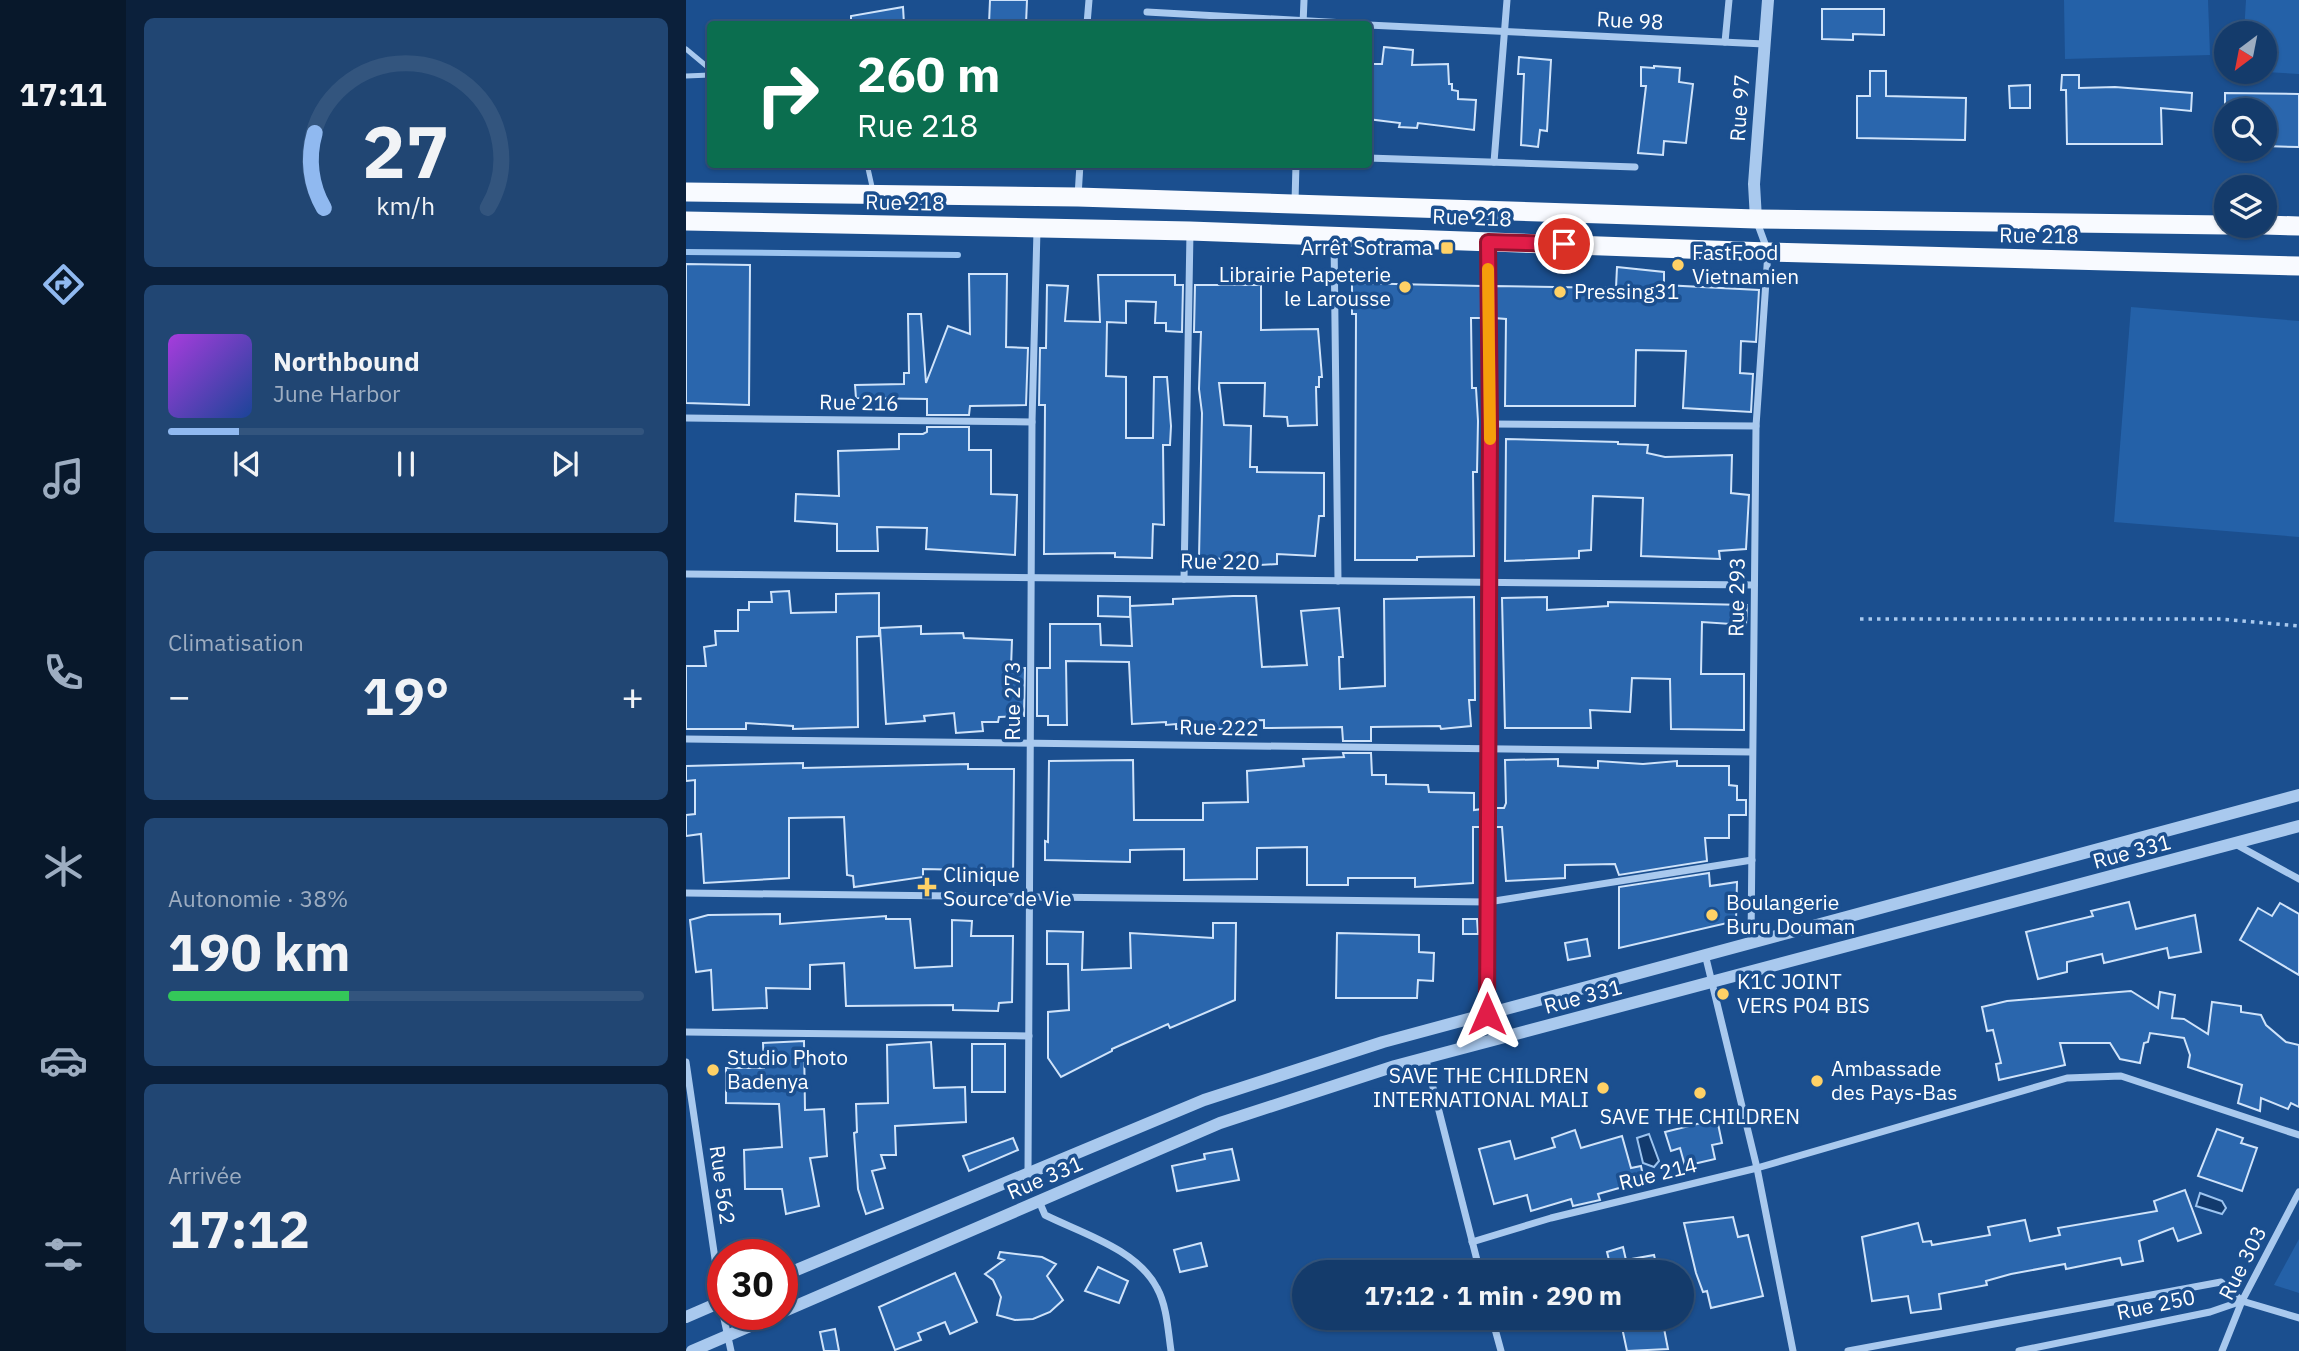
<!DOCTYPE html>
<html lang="fr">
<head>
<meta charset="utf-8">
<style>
  :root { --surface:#143b6b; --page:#214673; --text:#f1f3f6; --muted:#9dadc1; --line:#33557e; --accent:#90b9f0 }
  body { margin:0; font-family:"IBM Plex Sans",sans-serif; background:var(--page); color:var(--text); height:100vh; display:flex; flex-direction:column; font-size:26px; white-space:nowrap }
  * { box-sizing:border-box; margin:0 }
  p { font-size:23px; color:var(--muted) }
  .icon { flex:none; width:38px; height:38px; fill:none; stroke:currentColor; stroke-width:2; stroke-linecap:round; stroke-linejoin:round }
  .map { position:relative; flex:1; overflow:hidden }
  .details { display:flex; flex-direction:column; gap:18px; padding:18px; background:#0b203b; width:560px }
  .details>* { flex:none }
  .guide { position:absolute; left:21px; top:21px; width:665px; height:147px; border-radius:7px; box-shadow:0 2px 5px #0004,0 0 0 2px var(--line); background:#0b6e4f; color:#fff; overflow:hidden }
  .needle { width:46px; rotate:212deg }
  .buttons { position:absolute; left:1528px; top:21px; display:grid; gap:14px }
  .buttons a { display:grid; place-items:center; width:63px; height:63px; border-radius:50%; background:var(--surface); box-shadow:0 2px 5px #0004,0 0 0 2px var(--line); font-size:35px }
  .speed { position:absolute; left:21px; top:1239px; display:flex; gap:14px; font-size:35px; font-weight:700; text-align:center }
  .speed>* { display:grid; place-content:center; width:91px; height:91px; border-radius:50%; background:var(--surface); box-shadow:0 2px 5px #0004,0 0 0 2px var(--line); line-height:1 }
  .speed .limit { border:10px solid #d22; background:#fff; color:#111 }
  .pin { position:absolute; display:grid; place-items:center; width:60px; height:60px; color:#fff; margin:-30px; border:4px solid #fff; border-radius:50%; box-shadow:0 2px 7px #0007 }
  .me { position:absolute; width:77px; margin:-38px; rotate:0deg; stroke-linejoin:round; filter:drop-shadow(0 0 5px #0008) }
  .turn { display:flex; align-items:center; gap:24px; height:147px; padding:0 35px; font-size:32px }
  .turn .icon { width:91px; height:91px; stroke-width:2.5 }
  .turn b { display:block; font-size:49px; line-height:60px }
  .big { font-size:52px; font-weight:800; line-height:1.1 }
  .details .card { flex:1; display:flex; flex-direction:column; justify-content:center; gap:10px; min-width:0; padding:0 24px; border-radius:10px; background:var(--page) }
  .details .dial { align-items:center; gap:0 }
  .dial svg { height:182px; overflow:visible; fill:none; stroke:var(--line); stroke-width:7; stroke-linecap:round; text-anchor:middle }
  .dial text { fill:var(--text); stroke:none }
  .song { display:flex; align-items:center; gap:21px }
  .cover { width:84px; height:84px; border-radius:10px; background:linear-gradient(135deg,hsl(280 70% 55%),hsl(220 70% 35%)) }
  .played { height:7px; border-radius:4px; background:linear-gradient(90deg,var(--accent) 15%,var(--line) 15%) }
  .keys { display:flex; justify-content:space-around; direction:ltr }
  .heat { display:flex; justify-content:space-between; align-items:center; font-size:38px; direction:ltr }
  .charge { height:10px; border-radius:5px; background:linear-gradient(90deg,#34c759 38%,var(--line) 0) }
  .trip { position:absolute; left:606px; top:1260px; width:402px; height:70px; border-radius:35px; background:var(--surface); box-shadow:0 2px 5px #0004,0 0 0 2px var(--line); font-weight:800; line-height:70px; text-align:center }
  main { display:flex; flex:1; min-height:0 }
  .tab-bar { display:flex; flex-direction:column; width:126px; justify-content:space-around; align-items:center; background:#08182b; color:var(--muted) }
  .tab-bar .icon { width:49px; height:49px }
  .tab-bar .selected { color:var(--accent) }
  .tab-bar b { font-size:32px; color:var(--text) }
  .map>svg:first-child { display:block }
  .green { fill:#2461a8 }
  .water { fill:#123a6d; stroke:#9cc4f0; stroke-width:2 }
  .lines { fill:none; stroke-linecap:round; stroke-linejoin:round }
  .stream { stroke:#9cc4f0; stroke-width:6 }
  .building { fill:#2a66ad; stroke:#cfe3fa; stroke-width:2 }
  .path { stroke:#a9c9ee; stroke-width:3.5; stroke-dasharray:3.5 5; stroke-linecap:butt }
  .service { stroke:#a9c9ee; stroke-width:5 }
  .minor { stroke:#a9c9ee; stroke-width:7 }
  .tertiary { stroke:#a9c9ee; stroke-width:12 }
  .trunk { stroke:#f8faff; stroke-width:19 }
  .route-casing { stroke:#92132f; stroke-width:18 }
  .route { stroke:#e11d48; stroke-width:12 }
  .slow { stroke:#f59e0b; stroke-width:12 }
  .poi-dot { fill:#ffd166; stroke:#1b4f8f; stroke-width:2.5 }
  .labels { text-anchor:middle; stroke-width:7; stroke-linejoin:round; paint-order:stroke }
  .street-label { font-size:21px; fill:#fff; stroke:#1b4f8f }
  .poi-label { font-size:21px; fill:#fff; stroke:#1b4f8f; text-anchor:start }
</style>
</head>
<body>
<main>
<nav class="tab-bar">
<b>17:11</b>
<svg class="icon selected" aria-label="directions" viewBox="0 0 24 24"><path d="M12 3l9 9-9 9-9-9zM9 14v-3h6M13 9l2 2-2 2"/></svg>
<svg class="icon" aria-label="music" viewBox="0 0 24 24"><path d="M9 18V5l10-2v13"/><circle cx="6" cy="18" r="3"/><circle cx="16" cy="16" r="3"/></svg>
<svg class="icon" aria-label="phone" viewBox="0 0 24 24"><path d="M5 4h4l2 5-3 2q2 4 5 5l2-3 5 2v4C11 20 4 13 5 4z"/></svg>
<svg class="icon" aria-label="climate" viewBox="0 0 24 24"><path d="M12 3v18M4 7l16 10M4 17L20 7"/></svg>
<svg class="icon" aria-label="car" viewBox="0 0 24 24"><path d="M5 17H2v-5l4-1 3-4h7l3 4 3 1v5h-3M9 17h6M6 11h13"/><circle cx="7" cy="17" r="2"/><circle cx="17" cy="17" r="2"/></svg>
<svg class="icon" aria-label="filters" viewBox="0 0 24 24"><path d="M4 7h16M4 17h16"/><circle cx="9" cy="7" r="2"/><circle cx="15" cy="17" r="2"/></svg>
</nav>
<section class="details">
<div class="card dial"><svg viewBox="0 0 100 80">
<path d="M14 69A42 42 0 1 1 86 69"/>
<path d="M14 69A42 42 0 0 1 10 36" stroke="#90b9f0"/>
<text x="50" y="56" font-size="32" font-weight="700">27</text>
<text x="50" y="72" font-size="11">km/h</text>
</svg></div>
<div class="card">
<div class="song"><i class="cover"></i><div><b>Northbound</b><p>June Harbor</p></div></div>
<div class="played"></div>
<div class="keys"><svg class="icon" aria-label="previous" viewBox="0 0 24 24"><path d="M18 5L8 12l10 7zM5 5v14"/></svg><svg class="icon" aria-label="pause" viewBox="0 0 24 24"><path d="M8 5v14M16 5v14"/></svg><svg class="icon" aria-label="next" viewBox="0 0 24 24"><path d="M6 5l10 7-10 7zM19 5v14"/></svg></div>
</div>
<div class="card"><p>Climatisation</p>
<div class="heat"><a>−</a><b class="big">19°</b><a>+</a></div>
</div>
<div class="card"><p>Autonomie · 38%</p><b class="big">190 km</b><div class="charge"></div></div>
<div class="card"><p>Arrivée</p><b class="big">17:12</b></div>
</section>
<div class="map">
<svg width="1613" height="1351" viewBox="0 0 1613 1351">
  <rect width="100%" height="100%" fill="#1b4f8f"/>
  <g class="green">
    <path d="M1378 0H1522L1524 55 1379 59Z"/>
    <path d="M1560 0H1613V74L1579 72 1578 33H1558Z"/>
    <path d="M1445 307 1613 321V537L1428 522Z"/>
    <path d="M1613 1239V1293L1588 1285Z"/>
  </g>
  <g class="water">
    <path d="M963 1134 973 1161 968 1167 957 1163 951 1138Z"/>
    <path d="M1514 1193 1536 1201 1540 1208 1536 1214 1510 1206Z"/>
  </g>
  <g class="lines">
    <path class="stream" d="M0 252 272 255"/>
  </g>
  <g class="building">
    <path d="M304 0H341L340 24H303Z"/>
    <path d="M217 7 218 24H165V16Z"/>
    <path d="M1136 9H1198V35L1167 34V40L1136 39Z"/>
    <path d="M698 47 727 50 726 65 762 64 763 84H766V90L772 91V99L790 100 788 130 732 123 731 128 713 127 714 123 682 119V64H696Z"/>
    <path d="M833 57 865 60 861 131 854 130 852 147 835 145 838 74H832Z"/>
    <path d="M968 66 994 68 993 82 1007 84 1000 143 978 141 977 155 952 153 960 86H955V67L968 68Z"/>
    <path d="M1184 71H1200V96L1280 98 1279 140 1171 138V96H1184Z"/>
    <path d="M1376 75H1393V88L1429 87 1506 93 1505 111 1475 108 1476 144H1381L1380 90H1375Z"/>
    <path d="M1344 85V108H1324L1323 86Z"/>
    <path d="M1539 93 1613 94V147L1578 146V109H1539Z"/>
    <path d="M0 264 64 265 63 405 0 403Z"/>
    <path d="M931 267 978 272V285L1073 290 1070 342 1055 341 1054 373 1067 374 1065 412 997 408 1000 351 950 350 949 406H819L820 319 808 318V286L930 288Z"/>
    <path d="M283 274H321L320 347 342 348 340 405 284 406 283 415H241V399L170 398 169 385 218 384V373H223L222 314H235L240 383 262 326 284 334Z"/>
    <path d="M412 275H489V285H497L496 332 480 331V323H469L470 302 440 301V323L421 322 420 376 440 377V438H467L468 377H481L485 426 484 445H477L478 525 467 524 466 558 429 557V553L358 554 359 405H353L354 348H360L361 285 382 286 379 321 414 322Z"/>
    <path d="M666 283 796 286V318H785L786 388H790L792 421 791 472H787L788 556 731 557V560H669L670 314H666Z"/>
    <path d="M509 285H575V330L632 329 636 377H633V387H630L631 425 602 426 601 417 578 416 579 383H533L538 425 565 426 564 467H571V472L638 473V516H633L629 556 591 554V564L574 565 573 560 513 558 516 413 513 389 515 332H508Z"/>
    <path d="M241 427H283V450H305V494L331 495 329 555 240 549 241 528 191 527 192 551H151V524L109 521 110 494 153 496 152 451 213 449V434H237L241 432Z"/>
    <path d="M820 439 932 442V444L962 445 961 453 979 457 1046 455 1045 493 1063 495 1060 549 1033 551 1034 559 955 556 957 498 907 496 905 550 893 551V558L819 561Z"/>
    <path d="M103 591 105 613 150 612V594L193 593V636L171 637 172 727 107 729V726L60 723V729H0V666H20L18 647 30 645 29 631H52V610H63V602H86L85 592Z"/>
    <path d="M412 596 444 597V617L412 616Z"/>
    <path d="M547 596H570L576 667 621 665 615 611 653 608 657 657H653L654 689 699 686 698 599 788 597 789 700H783L785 726 755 729 754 726 685 727V741H657L656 727 578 728V720L547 721V729H490V724L480 725V722L446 724 443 662 380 661 381 725H362V716H351V668H364V624H414L415 645 446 646 444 606 487 604V599Z"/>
    <path d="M861 597V610L922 606V602L1061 605 1060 625 1016 622 1015 674H1058V730L985 729 984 679 946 678 944 712 904 710 905 728H819L816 598Z"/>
    <path d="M235 626V634L277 633 278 638 326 640 325 668H339L338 716 313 717 312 722H296L297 731 270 733 268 713 238 716 239 721 200 724 194 628Z"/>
    <path d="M657 753H685L686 775H700V784L742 785 743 792 788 793V810L796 809V827H787V883L729 887V878H662V885H621V847L571 848V879L498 880V849L444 850V862L359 860V841L362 842 363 761 447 760 448 820H517V803L562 802 561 771 618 766 617 759 658 757Z"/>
    <path d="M872 759V766L912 768V761L957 764 991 761V766H1043V785L1051 786V800H1060V815H1043V838H1019L1021 861 933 875 929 864 879 865V878L820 881 816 827H808V808H818L820 803 819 760Z"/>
    <path d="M117 763V768L282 764V769H328L327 880 282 879 283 870 237 869V877L168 887 167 876 161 875 158 817 103 818V878L18 883 15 834 0 836V815L9 814V780L0 781V766Z"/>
    <path d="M1023 873 1024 886 1051 882 1050 921 933 948V887Z"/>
    <path d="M1443 902 1450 929 1509 915 1515 952 1483 958 1481 948 1418 963 1416 954 1381 962V972L1352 979 1340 932 1407 916 1405 911Z"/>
    <path d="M1594 903 1613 914V975L1554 940 1572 908 1586 916Z"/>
    <path d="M94 914V924L200 916V919H224L229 968 266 966V920L286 921 285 936H327L326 1002 313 1003 312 1011 267 1010V1005L160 1006 158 963 124 965V989L80 988 81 1008 27 1010 25 970 10 972 4 920 22 915Z"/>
    <path d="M777 919H791L792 934H777Z"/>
    <path d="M527 923H550L549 1000 484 1028 482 1024 426 1049V1051L375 1077 362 1058V1012L383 1010 382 964H361V931L397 932 396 970 445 968 444 933 527 938Z"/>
    <path d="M651 933 733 935V952L748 953 747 981 732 980 731 998H650Z"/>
    <path d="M901 939 904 956 882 960 879 943Z"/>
    <path d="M1445 991 1472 1008 1474 992 1489 995 1486 1018 1498 1019 1522 1034 1526 1002 1555 1006V1012L1575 1015 1580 1025 1600 1042 1613 1045V1107L1605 1103 1602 1109 1575 1098 1574 1111 1552 1103 1556 1085 1502 1067 1504 1055 1498 1038 1464 1033 1462 1042 1458 1043 1454 1063 1434 1059 1424 1043H1374L1379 1065 1313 1080 1310 1064 1315 1063 1307 1030 1301 1031 1296 1007 1321 1001Z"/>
    <path d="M118 1041 119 1110 138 1109 141 1156 124 1158 133 1206 100 1214 96 1189H59L58 1150 96 1147 93 1104 40 1103V1068H78L77 1043Z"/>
    <path d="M245 1042 248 1088 279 1087 280 1122 209 1126 210 1155H195L199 1168 186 1171 197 1208 180 1214 172 1189 168 1133 171 1132 170 1104 202 1103 201 1045Z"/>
    <rect x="286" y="1044" width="33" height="48"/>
    <path d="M1031 1119 1036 1143 1026 1145 1029 1159 999 1166 994 1148 985 1151 979 1132Z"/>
    <path d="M1531 1129 1557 1138 1555 1143 1571 1148 1556 1191 1512 1176Z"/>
    <path d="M889 1130 895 1148 936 1136 945 1168 955 1166 958 1181 912 1194 914 1200 887 1206 885 1199 845 1211 841 1195 808 1204 793 1149 824 1141 829 1159 869 1147 866 1138Z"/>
    <path d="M327 1138 332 1150 283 1171 277 1156Z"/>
    <path d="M546 1149 553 1180 491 1191 486 1166 519 1159 518 1154Z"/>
    <path d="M1499 1190 1515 1233 1492 1241 1487 1228 1453 1241 1457 1261 1436 1265 1434 1258 1380 1269 1379 1264 1325 1274 1300 1281 1301 1285 1253 1294 1255 1309 1225 1313 1222 1296 1186 1301 1176 1237 1232 1223 1237 1242 1245 1241 1246 1245 1304 1235 1302 1227 1339 1220 1344 1241 1374 1235 1372 1228 1471 1211 1468 1201Z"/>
    <path d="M1047 1217 1052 1237 1062 1235 1077 1296 1025 1308 1021 1291 1017 1292 1010 1273 998 1223Z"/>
    <path d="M515 1243 521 1266 494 1272 488 1250Z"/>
    <path d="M937 1247 940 1260 968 1255 972 1272H918L917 1265 924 1264 921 1252Z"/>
    <path d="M314 1252 356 1257 370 1264 361 1276 377 1300 364 1312 347 1319 329 1320 311 1315 315 1297 307 1280 299 1274 318 1260 312 1258Z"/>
    <path d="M412 1267 442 1281 433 1303 399 1291Z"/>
    <path d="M269 1273 291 1322 264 1334 259 1322 232 1333 235 1340 209 1350 193 1307Z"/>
    <path d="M934 1318H976L982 1349 941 1351Z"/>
    <path d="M149 1329 153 1351H138L134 1332Z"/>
  </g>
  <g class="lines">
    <path class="path" d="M1174 619H1535L1613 626"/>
    <g class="service">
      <path d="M0 49 24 69"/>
      <path d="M0 76 24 75"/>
      <path d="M181 164 187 191"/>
    </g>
    <g class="minor">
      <path d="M461 12 677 24"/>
      <path d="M401 24 403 0"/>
      <path d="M617 24 618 0"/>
      <path d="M682 25 1078 44"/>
      <path d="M1039 42 1043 0"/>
      <path d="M682 158 949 167"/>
      <path d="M808 162 821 0"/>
      <path d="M392 196 394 164"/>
      <path d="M609 202 610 164"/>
      <path d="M648 238 652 581"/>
      <path d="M0 418 346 422"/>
      <path d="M804 424 1070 426"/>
      <path d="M0 574 1068 585"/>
      <path d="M498 579 504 232"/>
      <path d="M0 739 1066 752"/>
      <path d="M1551 845 1613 879"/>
      <path d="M0 893 802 902 1066 860"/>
      <path d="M1065 943 1070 426 1082 252 1071 222"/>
      <path d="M1019 954 1071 1168 1107 1351"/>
      <path d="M801 1014 804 424 801 242"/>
      <path d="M0 1032 343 1036"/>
      <path d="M740 1060 794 1272"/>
      <path d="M0 1062 37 1313"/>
      <path d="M342 1173 346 422 351 230"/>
      <path d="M353 1201 359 1215C395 1233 451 1249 471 1288 481 1306 482 1331 485 1351"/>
      <path d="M786 1242 865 1218 1071 1168 1381 1078 1435 1076 1613 1135"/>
      <path d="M37 1314 45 1351"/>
      <path d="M806 1318 815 1351"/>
      <path d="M1162 1351 1535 1282 1556 1301"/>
      <path d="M1333 1351 1524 1312 1556 1301 1613 1318"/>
      <path d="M1536 1351 1556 1301 1613 1192"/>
    </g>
    <g class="tertiary">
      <path d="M1070 219 1068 184 1082 0"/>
      <path d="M96 1276 518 1100 697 1042 1613 795"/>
      <path d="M96 1312 534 1123 709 1066 1613 826"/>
      <path d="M0 1317 37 1301"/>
      <path d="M6 1351 92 1314"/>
    </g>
    <g class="trunk">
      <path d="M0 192 392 197 1070 219 1540 225"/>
      <path d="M0 221 504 231 1082 252 1613 266"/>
      <path d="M1578 225 1613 226"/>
    </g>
  </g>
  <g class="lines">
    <defs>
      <path id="route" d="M801 1014 804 424 802 242 878 244"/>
    </defs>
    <use href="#route" class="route-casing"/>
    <use href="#route" class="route"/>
    <path class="slow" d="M802 269 804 439"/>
  </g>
  <g class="poi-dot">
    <rect x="754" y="241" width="14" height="14" rx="3.5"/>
    <circle cx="992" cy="265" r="7"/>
    <circle cx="719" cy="287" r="7"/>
    <circle cx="874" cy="292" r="7"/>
    <path d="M237.5 876.5h7v7h7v7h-7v7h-7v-7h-7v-7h7z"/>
    <circle cx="1026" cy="915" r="7"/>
    <circle cx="1037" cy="994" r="7"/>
    <circle cx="27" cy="1070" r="7"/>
    <circle cx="1131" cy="1081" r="7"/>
    <circle cx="917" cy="1088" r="7"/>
    <circle cx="1014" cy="1093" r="7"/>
  </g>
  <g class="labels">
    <g class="street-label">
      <text transform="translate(944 21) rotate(3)" y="7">Rue 98</text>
      <text transform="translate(1054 108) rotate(-86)" y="7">Rue 97</text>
      <text transform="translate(219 203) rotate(1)" y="7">Rue 218</text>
      <text transform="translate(786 218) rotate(2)" y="7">Rue 218</text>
      <text transform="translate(1353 236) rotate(1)" y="7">Rue 218</text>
      <text transform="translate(173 403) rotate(1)" y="7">Rue 216</text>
      <text transform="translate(534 562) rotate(1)" y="7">Rue 220</text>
      <text transform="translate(1051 597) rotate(-89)" y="7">Rue 293</text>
      <text transform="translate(327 701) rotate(-90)" y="7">Rue 273</text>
      <text transform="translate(533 728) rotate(1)" y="7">Rue 222</text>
      <text transform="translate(1446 852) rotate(-15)" y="7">Rue 331</text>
      <text transform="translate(897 997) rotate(-15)" y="7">Rue 331</text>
      <text transform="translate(972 1174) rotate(-14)" y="7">Rue 214</text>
      <text transform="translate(359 1178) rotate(-23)" y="7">Rue 331</text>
      <text transform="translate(36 1185) rotate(82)" y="7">Rue 562</text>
      <text transform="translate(1557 1263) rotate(-63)" y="7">Rue 303</text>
      <text transform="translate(1470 1305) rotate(-12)" y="7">Rue 250</text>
    </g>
    <g class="poi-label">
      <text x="747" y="255" text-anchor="end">Arrêt Sotrama</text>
      <text x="1006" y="260">FastFood<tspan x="1006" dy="24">Vietnamien</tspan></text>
      <text x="705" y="282" text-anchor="end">Librairie Papeterie<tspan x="705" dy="24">le Larousse</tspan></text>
      <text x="888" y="299">Pressing31</text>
      <text x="257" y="882">Clinique<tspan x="257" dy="24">Source de Vie</tspan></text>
      <text x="1040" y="910">Boulangerie<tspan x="1040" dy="24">Buru Douman</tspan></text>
      <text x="1051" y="989">K1C JOINT<tspan x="1051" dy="24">VERS P04 BIS</tspan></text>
      <text x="41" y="1065">Studio Photo<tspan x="41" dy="24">Badenya</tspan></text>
      <text x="1145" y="1076">Ambassade<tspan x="1145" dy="24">des Pays-Bas</tspan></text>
      <text x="903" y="1083" text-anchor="end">SAVE THE CHILDREN<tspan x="903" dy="24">INTERNATIONAL MALI</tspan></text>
      <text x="1014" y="1124" text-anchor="middle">SAVE THE CHILDREN</text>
    </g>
  </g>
</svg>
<div class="buttons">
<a><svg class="needle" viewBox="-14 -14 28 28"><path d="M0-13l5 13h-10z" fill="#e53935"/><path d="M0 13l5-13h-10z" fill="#9dadc1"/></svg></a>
<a><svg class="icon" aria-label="search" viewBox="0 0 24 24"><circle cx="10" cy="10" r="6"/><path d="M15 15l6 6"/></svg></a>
<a><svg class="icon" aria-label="layers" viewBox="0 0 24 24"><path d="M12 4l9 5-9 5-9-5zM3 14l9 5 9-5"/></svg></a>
</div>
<div class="speed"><div class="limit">30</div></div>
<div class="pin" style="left:878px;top:244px;background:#d93025"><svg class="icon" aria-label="arrive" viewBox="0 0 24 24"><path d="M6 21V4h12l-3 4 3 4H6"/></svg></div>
<svg class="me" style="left:801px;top:1014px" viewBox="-20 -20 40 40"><path d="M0-17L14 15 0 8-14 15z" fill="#e11d48" stroke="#fff" stroke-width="4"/></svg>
<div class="trip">17:12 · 1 min · 290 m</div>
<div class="guide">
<div class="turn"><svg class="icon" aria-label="right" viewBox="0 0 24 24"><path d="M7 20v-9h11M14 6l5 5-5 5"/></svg><div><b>260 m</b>Rue 218</div></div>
</div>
</div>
</main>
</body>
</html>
